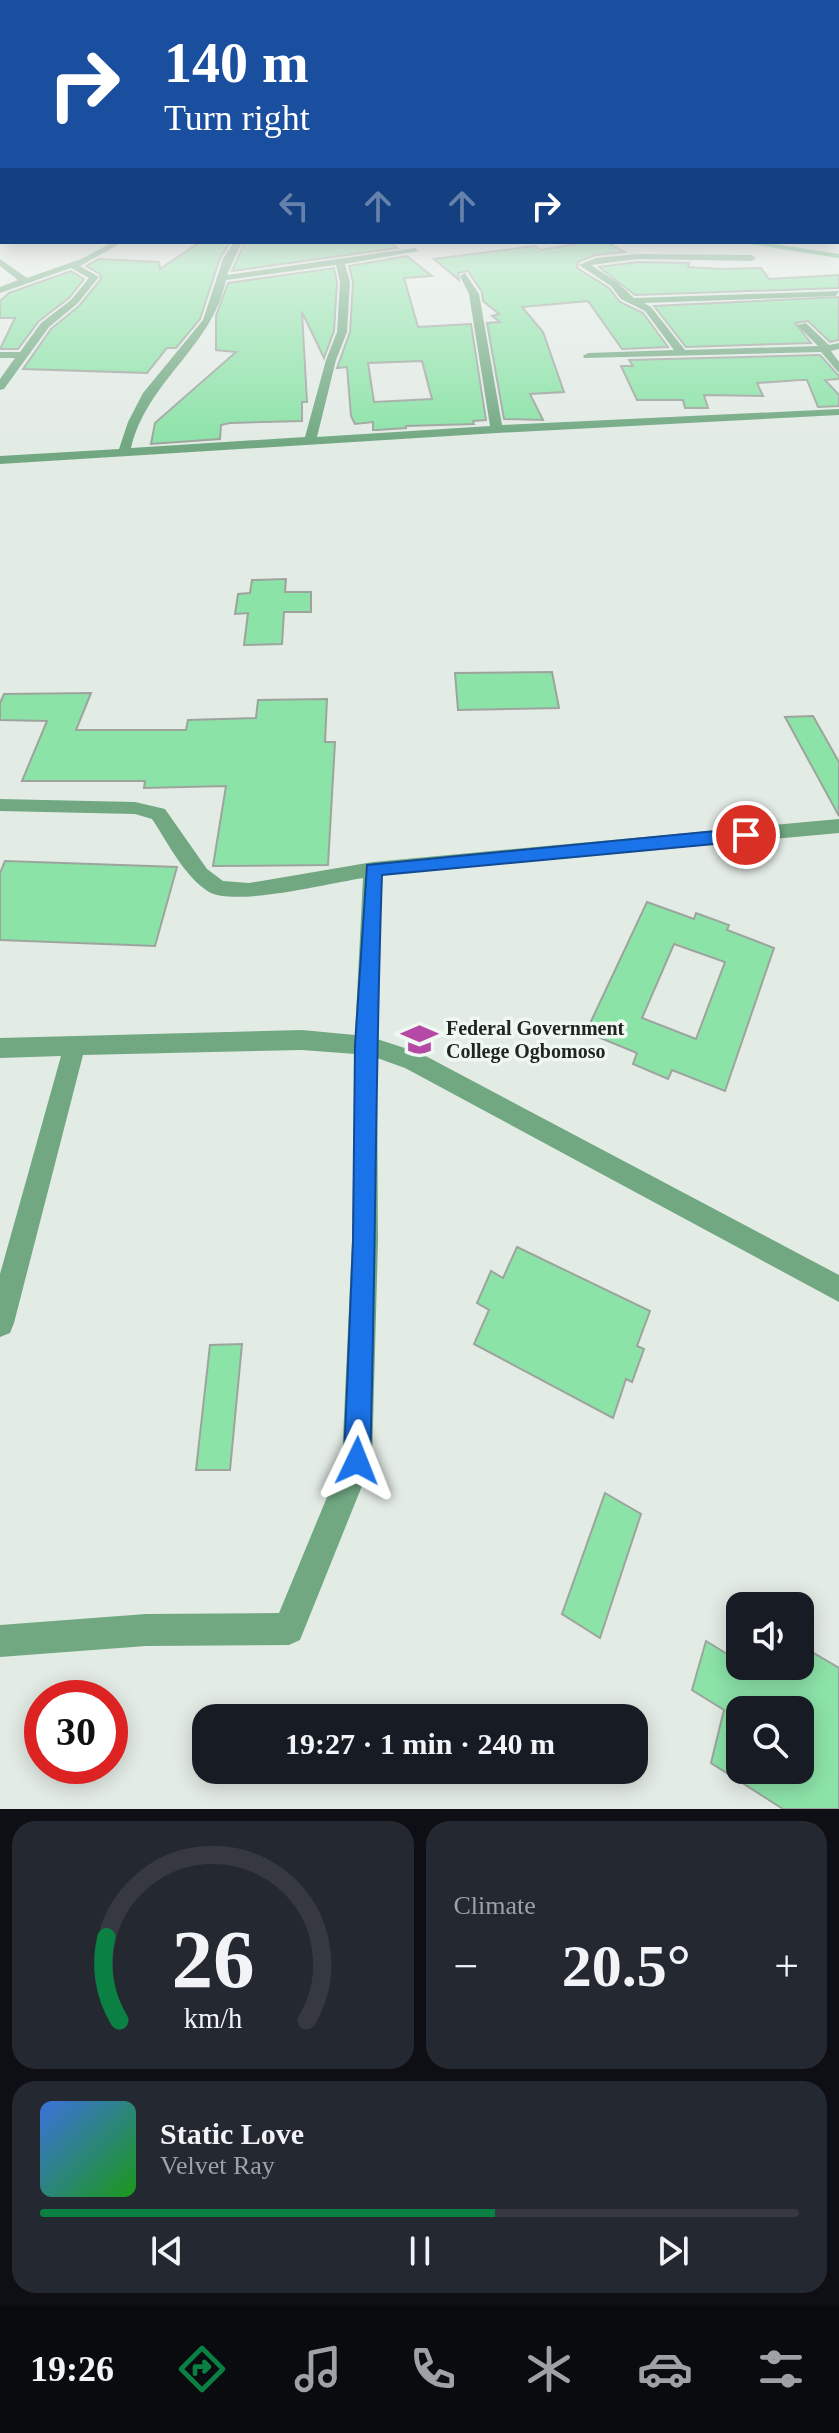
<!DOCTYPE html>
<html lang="en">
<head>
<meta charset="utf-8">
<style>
  :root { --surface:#171b24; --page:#242831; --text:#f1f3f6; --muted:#9ea1a6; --line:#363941; --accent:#0b8043 }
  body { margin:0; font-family:"Times New Roman",serif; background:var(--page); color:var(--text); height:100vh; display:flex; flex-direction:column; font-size:30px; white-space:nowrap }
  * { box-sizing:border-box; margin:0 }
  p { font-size:26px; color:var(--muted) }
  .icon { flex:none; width:44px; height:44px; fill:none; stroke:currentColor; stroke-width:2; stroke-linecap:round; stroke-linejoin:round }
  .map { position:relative; height:1809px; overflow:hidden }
  .drawer { display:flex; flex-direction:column; gap:12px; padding:12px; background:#0d0f14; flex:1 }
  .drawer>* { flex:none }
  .top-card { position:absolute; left:0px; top:0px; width:840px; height:244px; box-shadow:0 4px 20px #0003; background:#1a4fa0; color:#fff; overflow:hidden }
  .tools { position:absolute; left:726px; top:1592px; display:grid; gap:16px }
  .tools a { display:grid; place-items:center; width:88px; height:88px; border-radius:16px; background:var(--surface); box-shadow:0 4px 20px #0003; font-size:40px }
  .speed { position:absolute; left:24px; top:1680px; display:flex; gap:16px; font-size:40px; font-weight:700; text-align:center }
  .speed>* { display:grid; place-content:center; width:104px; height:104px; border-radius:50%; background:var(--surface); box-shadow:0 4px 20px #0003; line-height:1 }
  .speed .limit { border:12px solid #d22; background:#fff; color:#111 }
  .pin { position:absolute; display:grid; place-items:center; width:68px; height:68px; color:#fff; margin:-34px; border:4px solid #fff; border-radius:50%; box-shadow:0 2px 8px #0007 }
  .me { position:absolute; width:88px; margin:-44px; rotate:2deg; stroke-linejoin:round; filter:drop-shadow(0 0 6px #0008) }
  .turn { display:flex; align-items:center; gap:28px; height:168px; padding:0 32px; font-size:36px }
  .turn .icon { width:104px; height:104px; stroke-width:2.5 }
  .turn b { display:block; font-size:56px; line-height:68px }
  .lanes { display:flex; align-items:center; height:76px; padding:0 32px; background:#0003; justify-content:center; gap:40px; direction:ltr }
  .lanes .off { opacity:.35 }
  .big { font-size:60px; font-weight:800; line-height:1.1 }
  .drawer .widget { flex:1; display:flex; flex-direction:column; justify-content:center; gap:12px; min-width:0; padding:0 28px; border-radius:24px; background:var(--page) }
  .drawer .dial { align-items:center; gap:0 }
  .dial svg { height:208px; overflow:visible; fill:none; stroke:var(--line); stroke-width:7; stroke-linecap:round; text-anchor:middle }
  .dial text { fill:var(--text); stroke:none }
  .song { display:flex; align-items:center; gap:24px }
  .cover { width:96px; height:96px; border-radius:12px; background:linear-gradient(135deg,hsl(220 70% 55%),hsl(120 70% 35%)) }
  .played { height:8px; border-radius:4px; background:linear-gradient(90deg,var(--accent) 60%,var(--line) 60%) }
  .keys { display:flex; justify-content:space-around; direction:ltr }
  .heat { display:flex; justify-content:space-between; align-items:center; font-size:44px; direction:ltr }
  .drawer .tiles { flex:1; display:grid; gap:12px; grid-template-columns:1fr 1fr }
  .widget:last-child { grid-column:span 2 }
  .trip { position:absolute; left:192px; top:1704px; width:456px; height:80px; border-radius:24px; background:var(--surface); box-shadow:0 4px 20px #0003; font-weight:800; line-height:80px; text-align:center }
  .menu { display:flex; height:128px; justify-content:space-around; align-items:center; background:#090b0e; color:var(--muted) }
  .menu .icon { width:56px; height:56px }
  .menu .selected { color:var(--accent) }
  .menu b { font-size:36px; color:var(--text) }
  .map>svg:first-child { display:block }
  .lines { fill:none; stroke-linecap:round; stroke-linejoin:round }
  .stream { stroke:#60b77e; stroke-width:4 }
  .building { fill:#8ce3a8; stroke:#9da49e; stroke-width:2; fill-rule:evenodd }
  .minor { fill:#71a882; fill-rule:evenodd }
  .route { fill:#1a73e8; stroke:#114b97; stroke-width:2 }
  .labels { text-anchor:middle; stroke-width:7; stroke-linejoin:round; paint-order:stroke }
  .poi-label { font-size:20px; font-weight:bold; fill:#222523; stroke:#f0f8f2; text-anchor:start }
</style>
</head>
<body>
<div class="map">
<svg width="839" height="1809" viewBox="0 0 839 1809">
  <rect width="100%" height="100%" fill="#e3ebe5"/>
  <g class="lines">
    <path class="stream" d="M749 242 839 256"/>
  </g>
  <g class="building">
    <path d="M200 242H230L220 258 200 319 176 348H167L147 373 23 369 51 329 79 306 101 279 100 274 86 266 99 259 159 262 160 269Z"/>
    <path d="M245 242H390L397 248 232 271Z"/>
    <path d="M589 242H606L625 252 595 255 578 262 577 268 609 288 620 302 643 313 668 347 622 349 588 301 522 307 543 332 564 392 530 394 543 420 504 419 487 323 500 322 492 316 499 314 483 301 482 292 468 271 458 273 459 280 434 259 535 246 541 250Z"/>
    <path d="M407 256 432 276 404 278 418 327 471 324 486 420 473 421 474 424 406 426V428L377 430H373V422L355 424 351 416 347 367 337 368 350 332 353 282 349 266ZM422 361 432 399 374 402 368 363Z"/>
    <path d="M638 262 689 263 688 267 720 269 761 268 769 279 839 275V288L635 295 599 267Z"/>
    <path d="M334 268 337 282 334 331 324 358 302 312 307 402H302V421L230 423 221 425 220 439 151 444 155 423 236 352 216 350V316L228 283Z"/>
    <path d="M71 271 84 279 69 298 39 321 18 349H0L15 318H0V301L9 293Z"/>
    <path d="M839 297V340L830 342 808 321 795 323 811 343 686 347 654 306Z"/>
    <path d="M820 355 839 376V379L825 380 839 395V406L818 407 807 380H800L757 383 763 396 704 395 708 408H685L683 400H637L621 366H633L629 360Z"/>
    <path d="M286 579 285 592H311V612H284L282 644 244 645 248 613 235 614 238 594 250 593 252 580Z"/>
    <path d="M552 672 559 708 458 710 455 673Z"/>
    <path d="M91 693 76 730H186L188 720 256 718 258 700 327 699 325 742H335L328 865 213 866 226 786 144 788 145 781H22L47 721 0 720V703L4 694Z"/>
    <path d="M813 716 839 762V816L785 717Z"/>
    <path d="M5 861 177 867 155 946 0 940V873Z"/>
    <path d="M647 902 694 919 696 913 729 925 727 930 774 948 725 1091 672 1070 668 1079 633 1064 637 1053 586 1032ZM674 944 725 962 696 1039 642 1018Z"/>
    <path d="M517 1247 650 1311 637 1346 644 1349 632 1382 626 1379 613 1418 474 1344 489 1310 477 1303 491 1271 503 1278Z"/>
    <path d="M242 1344 230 1470H196L210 1345Z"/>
    <path d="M605 1493 641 1514 600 1638 562 1614Z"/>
    <path d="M706 1641 740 1662V1666H800V1645L839 1668V1809H783L711 1763 724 1710 692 1690ZM740 1710H800V1770H740Z"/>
  </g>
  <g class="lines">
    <g class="minor">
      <path d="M113 242H123L80 266 99 277 77 304 49 327 4 389 0 390V379L15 358H0V352H20L41 323 71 300 89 278 71 268 0 293V287L18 280 0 266V259L27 278 81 259Z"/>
      <path d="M234 242H242L227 275 415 248 419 251 345 264 350 282 347 332 336 360 317 437 490 426 469 294 460 276 465 273 479 294 502 425 839 409V415L497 433 0 464V456L119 449 128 422 143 393 203 320 223 259ZM336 265 340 282 337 332 326 360 305 437 131 448C148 379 212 348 226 280Z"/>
      <path d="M638 254 752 255 756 258 752 261 638 259 591 265 617 282 634 298 839 291 836 296 644 303 651 307 685 350 818 346 797 325 806 323 829 345 839 343V349L831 351 839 362V373L821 352 584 358 583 356 588 353 674 350 645 311 621 299 611 286 579 265 596 258Z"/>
      <path d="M0 799 135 802 165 809 207 869 223 881 249 883 373 862 839 819V833L382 875 377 1039 420 1053 839 1275V1302L405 1068 377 1058 378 1241 372 1461 300 1640 289 1645 146 1646 0 1657V1625L146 1614 279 1613 342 1461 352 1241 355 1054 302 1050 83 1055 14 1323 10 1333 0 1337V1274L61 1056 0 1058V1038L302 1030 355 1035 363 878C331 883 235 907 209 892 184 876 168 843 152 819L135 814 0 811Z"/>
    </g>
  </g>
  <linearGradient id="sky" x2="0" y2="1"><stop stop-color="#71b5be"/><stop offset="0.43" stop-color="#f2f6f3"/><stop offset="1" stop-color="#f2f6f3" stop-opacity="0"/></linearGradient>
  <rect width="839" height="443" fill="url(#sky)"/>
  <path class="route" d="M746 828 754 835 746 841 382 875C375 1070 376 1266 370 1461L366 1470 357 1474 348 1470 344 1461 353 1241 355 1045 367 865Z"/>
  <defs>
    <symbol id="university-bare" viewBox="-9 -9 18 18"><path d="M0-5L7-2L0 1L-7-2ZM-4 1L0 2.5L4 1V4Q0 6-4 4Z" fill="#b648a6" stroke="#f0f8f2" stroke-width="2.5" paint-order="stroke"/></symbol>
  </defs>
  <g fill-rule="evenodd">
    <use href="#university-bare" x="394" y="1014" width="51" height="51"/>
  </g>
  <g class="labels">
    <g class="poi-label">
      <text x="446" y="1035">Federal Government<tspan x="446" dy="23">College Ogbomoso</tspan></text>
    </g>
  </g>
</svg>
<div class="tools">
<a><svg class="icon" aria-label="sound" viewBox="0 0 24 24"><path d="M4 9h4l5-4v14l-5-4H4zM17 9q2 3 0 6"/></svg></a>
<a><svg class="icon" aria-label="search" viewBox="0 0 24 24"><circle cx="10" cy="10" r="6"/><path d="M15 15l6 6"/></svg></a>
</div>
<div class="speed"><div class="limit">30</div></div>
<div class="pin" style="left:746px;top:835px;background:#d93025"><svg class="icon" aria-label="arrive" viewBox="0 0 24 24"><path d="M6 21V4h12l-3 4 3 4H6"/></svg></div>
<svg class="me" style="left:357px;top:1461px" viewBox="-20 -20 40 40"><path d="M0-17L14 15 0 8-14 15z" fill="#1a73e8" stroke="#fff" stroke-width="4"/></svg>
<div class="trip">19:27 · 1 min · 240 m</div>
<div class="top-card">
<div class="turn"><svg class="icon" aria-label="right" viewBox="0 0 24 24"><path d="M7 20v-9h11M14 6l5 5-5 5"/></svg><div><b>140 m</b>Turn right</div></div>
<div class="lanes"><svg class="icon off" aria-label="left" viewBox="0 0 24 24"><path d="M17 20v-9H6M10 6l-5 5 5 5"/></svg><svg class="icon off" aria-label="ahead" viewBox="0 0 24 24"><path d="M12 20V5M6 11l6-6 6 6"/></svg><svg class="icon off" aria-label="ahead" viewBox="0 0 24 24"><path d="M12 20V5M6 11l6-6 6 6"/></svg><svg class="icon" aria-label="right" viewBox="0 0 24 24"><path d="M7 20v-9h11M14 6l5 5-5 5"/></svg></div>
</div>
</div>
<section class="drawer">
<div class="tiles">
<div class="widget dial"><svg viewBox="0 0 100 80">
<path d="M14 69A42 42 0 1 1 86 69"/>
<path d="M14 69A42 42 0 0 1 9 37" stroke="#0b8043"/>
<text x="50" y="56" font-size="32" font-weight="700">26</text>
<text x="50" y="72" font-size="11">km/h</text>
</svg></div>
<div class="widget"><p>Climate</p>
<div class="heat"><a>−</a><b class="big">20.5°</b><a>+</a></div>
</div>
<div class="widget">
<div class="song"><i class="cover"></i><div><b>Static Love</b><p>Velvet Ray</p></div></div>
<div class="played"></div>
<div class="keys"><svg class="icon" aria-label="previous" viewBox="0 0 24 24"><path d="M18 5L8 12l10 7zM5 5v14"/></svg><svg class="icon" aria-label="pause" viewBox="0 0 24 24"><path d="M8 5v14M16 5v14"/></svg><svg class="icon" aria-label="next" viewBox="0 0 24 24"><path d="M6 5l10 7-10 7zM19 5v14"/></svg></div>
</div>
</div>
</section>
<nav class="menu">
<b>19:26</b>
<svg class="icon selected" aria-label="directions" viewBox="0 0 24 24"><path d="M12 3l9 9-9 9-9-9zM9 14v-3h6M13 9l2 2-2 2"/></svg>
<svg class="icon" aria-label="music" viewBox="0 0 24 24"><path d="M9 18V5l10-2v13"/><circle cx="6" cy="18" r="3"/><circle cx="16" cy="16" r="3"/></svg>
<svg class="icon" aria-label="phone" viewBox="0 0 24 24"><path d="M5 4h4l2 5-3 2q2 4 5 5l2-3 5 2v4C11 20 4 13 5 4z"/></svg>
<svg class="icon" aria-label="climate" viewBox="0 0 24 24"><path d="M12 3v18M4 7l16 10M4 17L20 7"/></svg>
<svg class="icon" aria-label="car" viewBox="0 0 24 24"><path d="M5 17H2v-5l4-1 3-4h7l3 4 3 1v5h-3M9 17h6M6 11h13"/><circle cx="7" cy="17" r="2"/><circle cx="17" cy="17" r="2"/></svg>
<svg class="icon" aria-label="filters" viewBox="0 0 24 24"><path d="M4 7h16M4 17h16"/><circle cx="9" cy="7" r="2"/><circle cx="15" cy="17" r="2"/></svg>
</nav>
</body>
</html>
